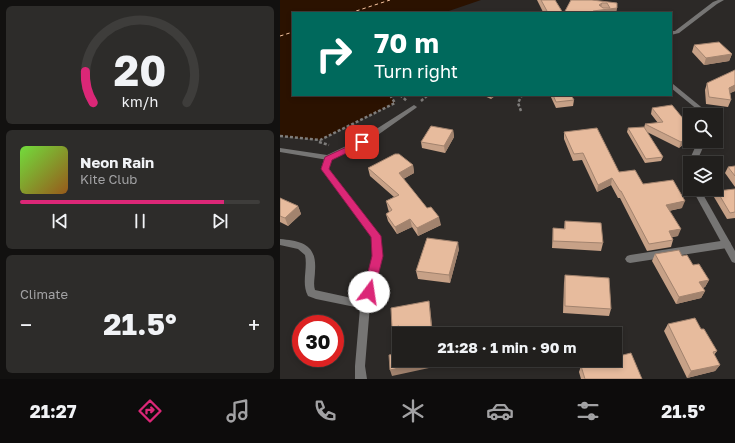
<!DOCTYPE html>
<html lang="en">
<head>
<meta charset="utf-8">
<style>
  :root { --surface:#211f1d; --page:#2d2c2a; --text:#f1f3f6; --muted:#a2a2a4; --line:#3e3d3b; --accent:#db2777 }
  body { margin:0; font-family:"Golos Text",sans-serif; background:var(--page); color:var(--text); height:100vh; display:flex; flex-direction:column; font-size:15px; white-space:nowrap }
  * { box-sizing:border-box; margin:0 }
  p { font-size:13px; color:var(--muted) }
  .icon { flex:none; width:22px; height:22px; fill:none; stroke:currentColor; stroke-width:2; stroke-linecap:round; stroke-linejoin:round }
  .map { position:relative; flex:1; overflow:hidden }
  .panel { display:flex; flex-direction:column; gap:6px; padding:6px; background:#121110; width:280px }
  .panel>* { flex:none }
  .guide { position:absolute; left:12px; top:12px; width:380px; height:84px; border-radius:0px; box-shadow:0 2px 6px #0003,0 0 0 1px var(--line); background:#00695c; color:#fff; overflow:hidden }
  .tools { position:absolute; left:403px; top:108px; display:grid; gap:8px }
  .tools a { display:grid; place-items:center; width:40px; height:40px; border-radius:0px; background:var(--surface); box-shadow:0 2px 6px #0003,0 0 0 1px var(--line); font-size:20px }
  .speed { position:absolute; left:12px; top:315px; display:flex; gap:8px; font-size:20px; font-weight:700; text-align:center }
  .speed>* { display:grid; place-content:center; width:52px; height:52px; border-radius:50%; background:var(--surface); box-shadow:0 2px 6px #0003,0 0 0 1px var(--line); line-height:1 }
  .speed .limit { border:6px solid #d22; background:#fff; color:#111 }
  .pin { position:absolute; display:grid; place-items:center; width:34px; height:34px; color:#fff; margin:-17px; border-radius:8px; box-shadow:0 2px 6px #0006 }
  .me { position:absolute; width:44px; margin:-22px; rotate:14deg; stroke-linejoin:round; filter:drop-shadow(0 0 3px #0008) }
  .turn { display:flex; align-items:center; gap:14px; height:84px; padding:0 16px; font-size:18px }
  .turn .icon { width:52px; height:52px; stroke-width:2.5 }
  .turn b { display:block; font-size:28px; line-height:34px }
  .big { font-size:30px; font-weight:700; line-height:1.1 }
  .panel .card { flex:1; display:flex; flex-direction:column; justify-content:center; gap:6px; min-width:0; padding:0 14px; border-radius:6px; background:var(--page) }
  .panel .dial { align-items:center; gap:0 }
  .dial svg { height:104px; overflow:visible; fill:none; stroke:var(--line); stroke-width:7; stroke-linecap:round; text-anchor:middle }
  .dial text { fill:var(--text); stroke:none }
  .song { display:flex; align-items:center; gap:12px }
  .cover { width:48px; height:48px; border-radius:6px; background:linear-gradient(135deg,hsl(100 70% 55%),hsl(30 70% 35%)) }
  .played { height:4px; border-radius:2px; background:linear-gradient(90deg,var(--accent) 85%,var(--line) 85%) }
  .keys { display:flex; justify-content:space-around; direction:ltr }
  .heat { display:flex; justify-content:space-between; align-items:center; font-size:22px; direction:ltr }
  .trip { position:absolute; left:112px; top:327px; width:230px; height:40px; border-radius:0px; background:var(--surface); box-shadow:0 2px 6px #0003,0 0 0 1px var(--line); font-weight:700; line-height:40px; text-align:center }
  .menu { display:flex; height:64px; justify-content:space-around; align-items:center; background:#0d0c0c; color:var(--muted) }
  .menu .icon { width:28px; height:28px }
  .menu .selected { color:var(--accent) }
  .menu b { font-size:18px; color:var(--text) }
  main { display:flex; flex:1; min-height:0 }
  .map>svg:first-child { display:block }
  .water { fill:#2b1200 }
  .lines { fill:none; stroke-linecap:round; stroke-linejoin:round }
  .ferry { stroke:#f7c49f; stroke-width:1; stroke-dasharray:3.5 3; stroke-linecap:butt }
  .path { stroke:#7f7d7b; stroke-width:2.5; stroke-dasharray:3 2; stroke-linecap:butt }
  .lane { fill:#767574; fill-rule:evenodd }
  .street { fill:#767574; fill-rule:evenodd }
  .wall { fill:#c7a187 }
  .shaded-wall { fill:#a2836e }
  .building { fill:#e7bb9d; stroke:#a2836e; fill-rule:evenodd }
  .route { fill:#db2777; stroke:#8e194d }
</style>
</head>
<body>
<main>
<section class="panel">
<div class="card dial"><svg viewBox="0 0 100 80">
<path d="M14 69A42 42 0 1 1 86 69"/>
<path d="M14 69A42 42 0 0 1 8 45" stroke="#db2777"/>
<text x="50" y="56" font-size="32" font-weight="700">20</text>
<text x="50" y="72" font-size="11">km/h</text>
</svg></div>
<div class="card">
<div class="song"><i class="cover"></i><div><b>Neon Rain</b><p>Kite Club</p></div></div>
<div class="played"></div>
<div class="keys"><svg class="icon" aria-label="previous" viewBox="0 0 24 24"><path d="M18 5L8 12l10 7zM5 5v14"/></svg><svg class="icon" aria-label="pause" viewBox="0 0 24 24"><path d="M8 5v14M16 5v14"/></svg><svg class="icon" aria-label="next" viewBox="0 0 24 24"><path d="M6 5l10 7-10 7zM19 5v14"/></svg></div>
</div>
<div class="card"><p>Climate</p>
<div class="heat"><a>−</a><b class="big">21.5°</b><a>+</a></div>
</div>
</section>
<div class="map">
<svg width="455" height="379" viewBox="0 0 455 379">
  <rect width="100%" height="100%" fill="#2c2927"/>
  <path class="water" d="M0 0H201L163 13H13V95H110L115 103 40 140 0 136Z"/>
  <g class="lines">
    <g class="ferry">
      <path d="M70 13 110 0"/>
      <path d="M0 36 13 32"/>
    </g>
    <g class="path">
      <path d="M120 95 127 101"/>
      <path d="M141 101 148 95"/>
      <path d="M241 111 238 103 242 95"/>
      <path d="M0 136 40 140 115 103 110 95"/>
      <path d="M39 142 49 145"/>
    </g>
    <g class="lane">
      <path d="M134 105 137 107 136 108 85 144 51 160H48L0 152V148L47 155 79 140Z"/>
      <path d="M447 240 450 242 451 244 450 246 447 248 350 263 347 262 345 259 347 256 350 255Z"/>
    </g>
    <g class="street">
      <path d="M438 0H444L437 4 399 33 391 35V31H395L433 2Z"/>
      <path d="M391 83 393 84 431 115H424L391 88Z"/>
      <path d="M418 141H426L416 163H410V181L406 178 404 166 408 163Z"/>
      <path d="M45 156H51L52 158 49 169 100 236 103 256 90 305 85 366 87 379H75V366L80 308 36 299 28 296C21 283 28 269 25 255L18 249 0 245V239C23 241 37 245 35 271 35 277 33 284 35 290L81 300 93 256 92 237 41 169Z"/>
      <path d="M412 189H420L455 251V263L452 262Z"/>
    </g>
  </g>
  <g class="wall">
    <path d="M257 0H275L283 13 263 12Z"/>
    <path d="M291 0 337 3 336 13H284Z"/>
    <path d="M414 45 452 54 449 61 424 65 412 52Z"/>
    <path d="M427 83 455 91 450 93 451 100 448 107 426 104 425 90Z"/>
    <path d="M202 95H216L211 99Z"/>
    <path d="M270 95H291L294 100 293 106 276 108Z"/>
    <path d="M372 108 410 127V139L399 148 367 132 383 157 381 161 365 163 347 132 348 128H364L365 124 378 123 371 114Z"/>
    <path d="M173 130 174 137 165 153 142 148 141 142Z"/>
    <path d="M284 132 339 172 363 184 402 208 389 211 398 236 392 237 393 240 391 247 367 251 340 198H338L331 185 317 192 302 160 293 161 284 139Z"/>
    <path d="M133 165 134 173 123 179 161 225 138 236 132 227 117 234 108 221 106 214 109 212 108 209 106 201 114 197 90 176 88 168Z"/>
    <path d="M455 166V187L445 173 448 167Z"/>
    <path d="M455 189V218L447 219 434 197 437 191Z"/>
    <path d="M0 198 18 206 21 214 8 226 0 222Z"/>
    <path d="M285 221 323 243 321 251 272 248 273 228 284 229Z"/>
    <path d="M179 249 170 283 138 279 136 271Z"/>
    <path d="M375 254 402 256 429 280 425 287 423 288 425 291 421 298 396 304 372 261Z"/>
    <path d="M285 275 331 309 329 316 283 313 284 283Z"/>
    <path d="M388 324 421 329 437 351 434 355 440 365 435 371 407 378 384 331Z"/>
    <path d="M301 366 362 379H301L299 372Z"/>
  </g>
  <g class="shaded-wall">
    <path d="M322 3 321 8H337L336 13H313V11Z"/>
    <path d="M452 54 449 61 424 65 426 58Z"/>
    <path d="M455 85V91L446 95 449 88Z"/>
    <path d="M211 95H216L211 99Z"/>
    <path d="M173 130 174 137 165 153 164 146Z"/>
    <path d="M410 134V139L399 148 401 142Z"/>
    <path d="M133 165 134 173 120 181 119 173Z"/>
    <path d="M332 178 331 185 317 192 318 185Z"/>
    <path d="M405 201 402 208 383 212 386 205Z"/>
    <path d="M18 206 21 214 8 226 5 218Z"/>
    <path d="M159 217 161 225 138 236 137 228Z"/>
    <path d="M130 219 132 227 117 234 115 227Z"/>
    <path d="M401 229 398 236 386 238 389 231Z"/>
    <path d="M178 242 179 249 170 283 169 275Z"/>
    <path d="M429 280 425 287 416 289 419 282Z"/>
    <path d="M425 291 421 298 396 304 399 297Z"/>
    <path d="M149 301 150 307 153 334H152Z"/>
    <path d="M119 326 121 332 114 334 112 328Z"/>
    <path d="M148 360 149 368 112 376 110 370Z"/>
    <path d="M440 365 435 371 407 378 411 371Z"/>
  </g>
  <g class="building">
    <path d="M261 0H275L283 13H251L267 11Z"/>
    <path d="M291 0H312L337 3V8L313 11 315 13H284ZM322 3H327L330 8H323L319 5Z"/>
    <path d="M439 42 452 54 426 58 414 45Z"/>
    <path d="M455 70V85L449 88 451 100 429 97 427 83Z"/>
    <path d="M273 95H291L294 100 276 102Z"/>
    <path d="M392 105 410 127V134L401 142 365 124 383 122 372 108Z"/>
    <path d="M151 126 173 130 164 146 141 142Z"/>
    <path d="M364 127 383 157 366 159 348 128Z"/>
    <path d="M317 128 339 172 355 170 363 184 393 180 405 201 386 205 401 229 389 231 393 240 369 244 341 191H340L332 178 318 185 303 153 294 154 284 132Z"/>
    <path d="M115 154H119L133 165 119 173 147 208 151 207 159 217 137 228 130 219 115 227 106 214 112 210 106 201 119 195 88 168Z"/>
    <path d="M455 166V176L448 167Z"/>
    <path d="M455 189V212L450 213 437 191Z"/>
    <path d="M0 198 18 206 5 218 0 216Z"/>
    <path d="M285 221 321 223 323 243 273 241V228L285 229Z"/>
    <path d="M147 238 178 242 169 275 136 271Z"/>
    <path d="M399 250 402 256 407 255 413 265 419 264 429 280 419 282 425 291 399 297 375 254Z"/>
    <path d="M285 275 329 278 331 309 285 306Z"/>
    <path d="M149 301 152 334H120L119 326 112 328 111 308Z"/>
    <path d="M415 318 421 329H424L437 351 433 352 440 365 411 371 388 324Z"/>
    <path d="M119 353V360H147V362L110 370 109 355Z"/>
    <path d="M351 353 362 379H305L301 366 324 360H335V357Z"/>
  </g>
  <path class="route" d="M82 140 85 141V144L52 160 49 169 101 236 103 256 94 292 93 295H85L83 292 92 256 91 237 41 169 45 157Z"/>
</svg>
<div class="tools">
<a><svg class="icon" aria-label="search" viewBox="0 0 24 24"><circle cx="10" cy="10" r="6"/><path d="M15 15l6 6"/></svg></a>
<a><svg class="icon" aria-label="layers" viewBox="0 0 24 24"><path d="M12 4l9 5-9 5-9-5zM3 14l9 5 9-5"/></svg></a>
</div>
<div class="speed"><div class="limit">30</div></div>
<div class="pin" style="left:82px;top:142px;background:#d93025"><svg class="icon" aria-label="arrive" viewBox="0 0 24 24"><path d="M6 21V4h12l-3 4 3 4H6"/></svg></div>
<svg class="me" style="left:89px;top:292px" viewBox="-20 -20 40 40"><circle r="19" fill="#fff"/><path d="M0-13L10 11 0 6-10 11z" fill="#db2777"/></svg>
<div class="trip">21:28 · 1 min · 90 m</div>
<div class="guide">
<div class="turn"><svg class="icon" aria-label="right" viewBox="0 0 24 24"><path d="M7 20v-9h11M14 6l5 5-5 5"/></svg><div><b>70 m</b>Turn right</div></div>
</div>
</div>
</main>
<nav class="menu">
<b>21:27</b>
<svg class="icon selected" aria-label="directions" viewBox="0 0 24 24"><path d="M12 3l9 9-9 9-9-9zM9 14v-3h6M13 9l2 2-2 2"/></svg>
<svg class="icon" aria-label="music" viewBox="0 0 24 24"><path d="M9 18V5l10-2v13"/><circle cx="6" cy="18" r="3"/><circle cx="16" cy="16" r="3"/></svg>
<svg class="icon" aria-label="phone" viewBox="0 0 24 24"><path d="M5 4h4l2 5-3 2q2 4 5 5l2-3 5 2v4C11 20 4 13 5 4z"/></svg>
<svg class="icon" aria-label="climate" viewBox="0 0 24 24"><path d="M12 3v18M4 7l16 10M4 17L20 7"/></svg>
<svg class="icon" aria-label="car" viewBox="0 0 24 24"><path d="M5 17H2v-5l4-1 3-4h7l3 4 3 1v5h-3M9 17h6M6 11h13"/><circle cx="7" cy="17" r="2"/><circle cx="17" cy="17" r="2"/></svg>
<svg class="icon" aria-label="filters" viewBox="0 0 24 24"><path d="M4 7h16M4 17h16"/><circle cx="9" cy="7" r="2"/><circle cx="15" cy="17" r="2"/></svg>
<b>21.5°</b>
</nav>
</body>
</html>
